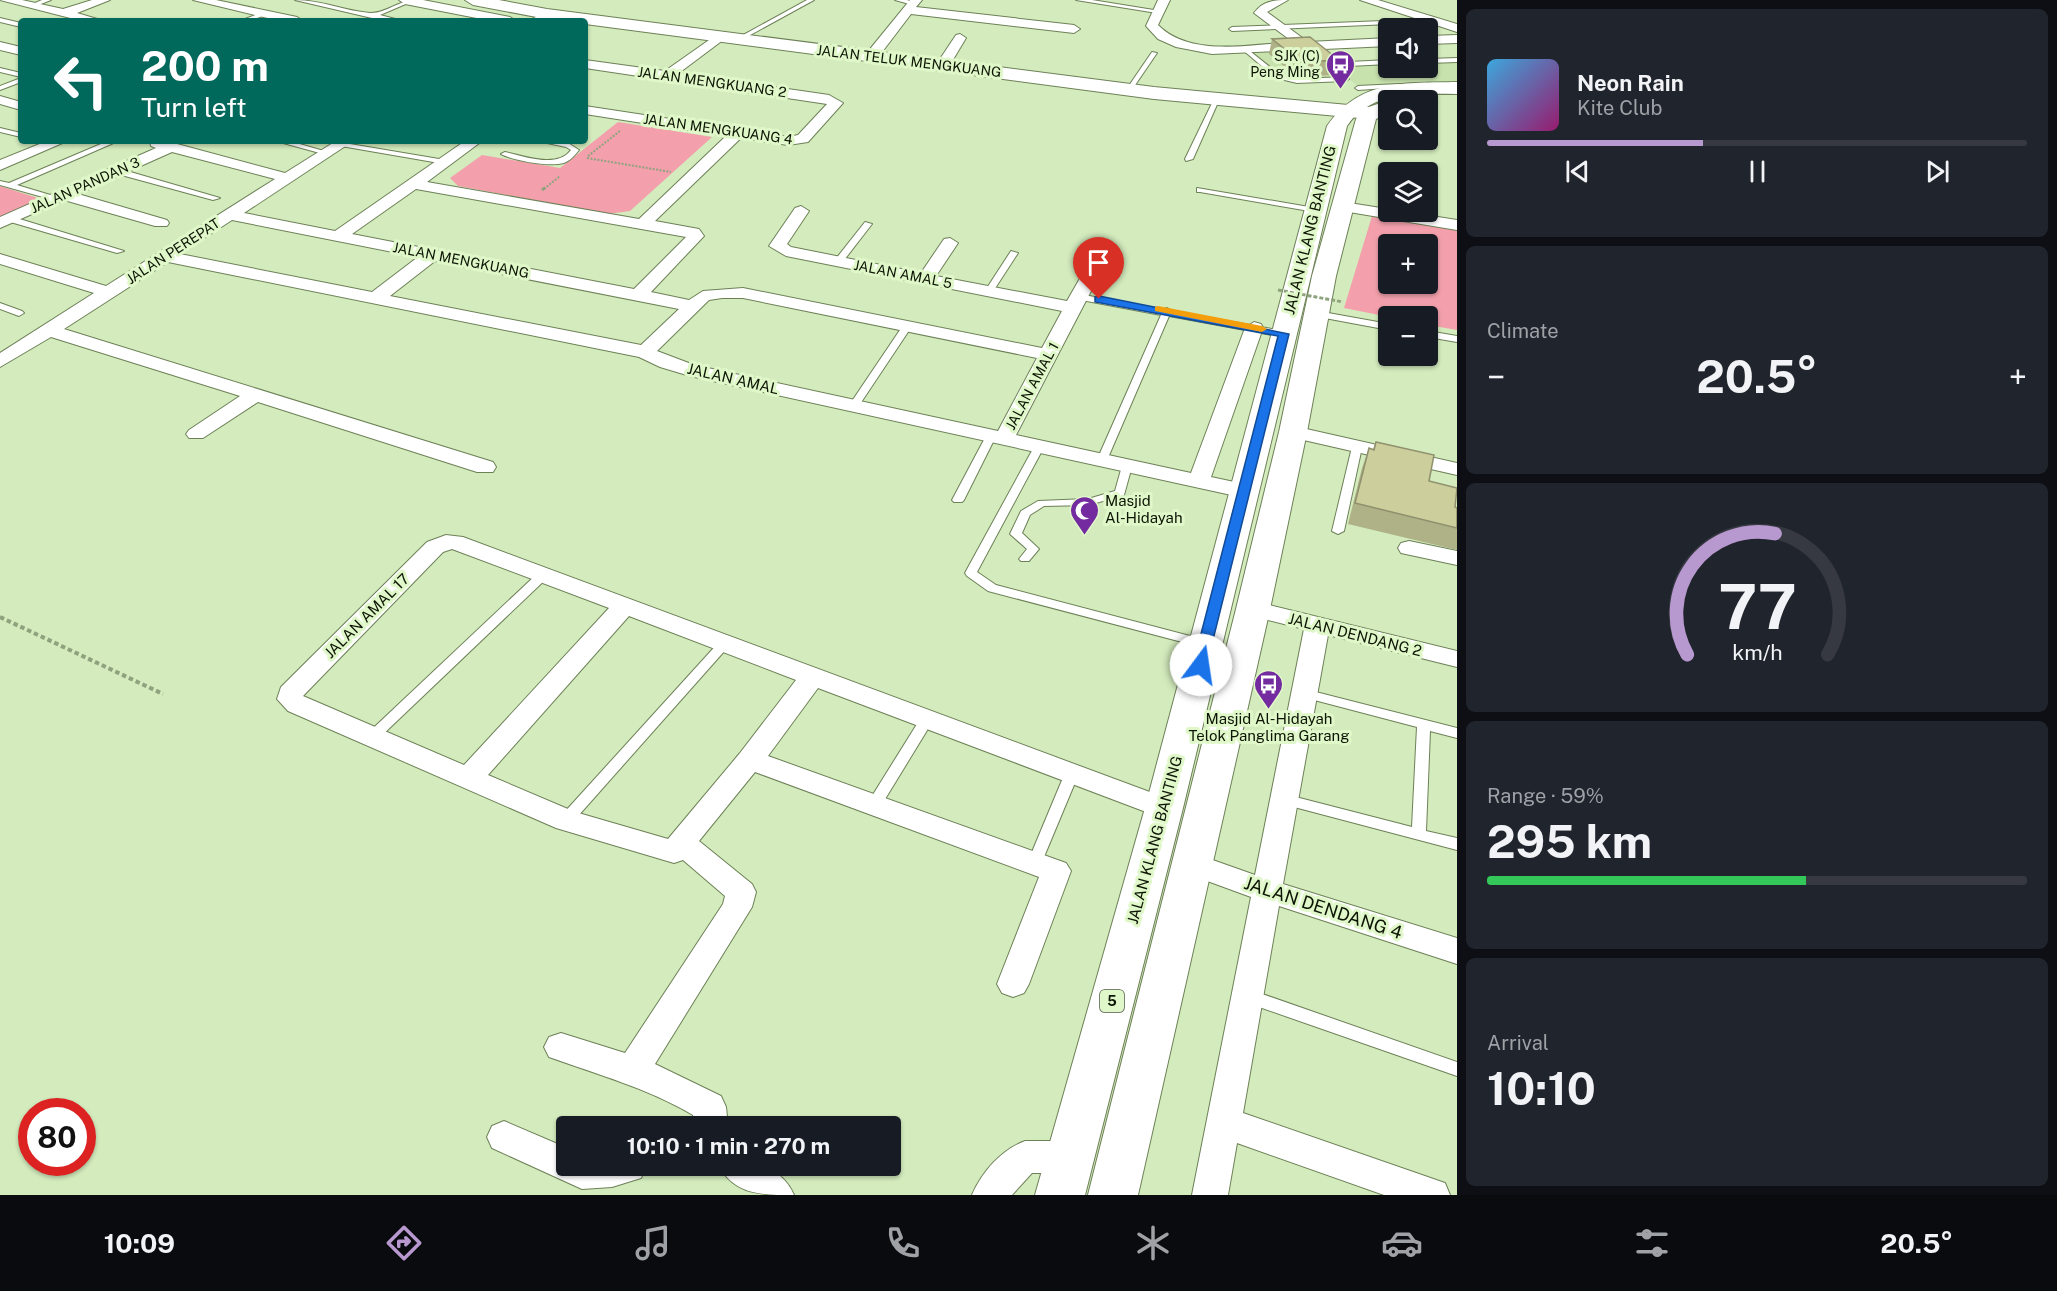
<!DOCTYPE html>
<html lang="en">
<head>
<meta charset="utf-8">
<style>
  :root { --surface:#171b24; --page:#20242c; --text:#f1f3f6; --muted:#9ea1a6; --line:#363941; --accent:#b899cf }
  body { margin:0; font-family:"Public Sans",sans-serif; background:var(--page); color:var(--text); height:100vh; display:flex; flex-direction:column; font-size:22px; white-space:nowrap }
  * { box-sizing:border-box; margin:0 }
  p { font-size:20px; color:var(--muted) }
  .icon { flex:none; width:33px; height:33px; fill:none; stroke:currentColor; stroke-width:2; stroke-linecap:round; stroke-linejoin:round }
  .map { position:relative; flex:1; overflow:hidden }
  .side { display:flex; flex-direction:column; gap:9px; padding:9px; background:#0d0f14; width:600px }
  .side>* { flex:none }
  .top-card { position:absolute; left:18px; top:18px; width:570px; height:126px; border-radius:6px; box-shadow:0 2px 4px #0004; background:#00695c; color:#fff; overflow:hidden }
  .tools { position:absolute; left:1378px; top:18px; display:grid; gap:12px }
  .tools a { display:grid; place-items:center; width:60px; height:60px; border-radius:6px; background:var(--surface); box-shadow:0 2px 4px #0004; font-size:30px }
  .speed { position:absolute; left:18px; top:1098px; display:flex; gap:12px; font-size:30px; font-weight:700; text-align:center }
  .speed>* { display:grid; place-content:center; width:78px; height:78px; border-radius:50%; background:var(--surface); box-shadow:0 2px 4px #0004; line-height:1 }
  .speed .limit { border:9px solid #d22; background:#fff; color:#111 }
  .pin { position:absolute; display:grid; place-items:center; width:51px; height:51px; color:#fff; margin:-62px -26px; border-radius:50% 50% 50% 0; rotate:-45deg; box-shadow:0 0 6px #0007 }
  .pin .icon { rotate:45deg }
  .me { position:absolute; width:66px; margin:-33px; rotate:14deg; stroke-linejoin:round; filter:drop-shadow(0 0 4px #0008) }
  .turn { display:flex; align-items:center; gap:21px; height:126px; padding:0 24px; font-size:27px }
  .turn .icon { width:78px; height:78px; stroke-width:2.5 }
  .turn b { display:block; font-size:42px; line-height:51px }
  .big { font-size:45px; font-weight:700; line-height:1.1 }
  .side .widget { flex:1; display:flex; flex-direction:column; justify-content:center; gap:9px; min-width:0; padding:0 21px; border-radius:9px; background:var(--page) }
  .side .dial { align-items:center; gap:0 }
  .dial svg { height:156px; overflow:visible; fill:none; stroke:var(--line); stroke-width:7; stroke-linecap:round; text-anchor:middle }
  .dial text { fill:var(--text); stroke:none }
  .song { display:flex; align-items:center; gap:18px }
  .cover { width:72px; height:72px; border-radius:9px; background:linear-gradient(135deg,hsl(200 70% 55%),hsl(320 70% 35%)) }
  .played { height:6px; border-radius:3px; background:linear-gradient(90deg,var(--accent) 40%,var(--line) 40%) }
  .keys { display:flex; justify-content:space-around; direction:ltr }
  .heat { display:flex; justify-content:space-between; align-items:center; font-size:33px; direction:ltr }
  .charge { height:9px; border-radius:4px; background:linear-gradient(90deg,#34c759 59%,var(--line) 0) }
  .trip { position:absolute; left:556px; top:1116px; width:345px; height:60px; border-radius:6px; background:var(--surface); box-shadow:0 2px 4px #0004; font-weight:700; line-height:60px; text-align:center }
  .menu { display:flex; height:96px; justify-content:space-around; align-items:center; background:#090b0e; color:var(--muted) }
  .menu .icon { width:42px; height:42px }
  .menu .on { color:var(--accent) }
  .menu b { font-size:27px; color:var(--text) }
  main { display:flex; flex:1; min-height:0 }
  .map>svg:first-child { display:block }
  .built { fill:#c8e2ad }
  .green { fill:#f3a0ac; fill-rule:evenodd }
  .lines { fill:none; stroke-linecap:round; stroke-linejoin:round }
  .lane-casing { stroke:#6d8157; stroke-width:2 }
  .street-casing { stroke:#6d8157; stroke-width:2 }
  .secondary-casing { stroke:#6d8157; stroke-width:2 }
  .highway-casing { stroke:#6d8157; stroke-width:2 }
  .path-far2 { stroke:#8fa27e; stroke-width:2; stroke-dasharray:2 1.5; stroke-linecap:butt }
  .path-far1 { stroke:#8fa27e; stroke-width:3; stroke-dasharray:4 2; stroke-linecap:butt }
  .path { stroke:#8fa27e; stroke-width:4; stroke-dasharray:4.5 3; stroke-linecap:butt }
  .lane { fill:#fff; fill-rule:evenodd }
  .street { fill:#fff; fill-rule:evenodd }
  .secondary { fill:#fff; fill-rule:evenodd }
  .highway { fill:#fff; fill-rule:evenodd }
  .path-bridge { stroke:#8fa27e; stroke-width:3; stroke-dasharray:4 2; stroke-linecap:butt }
  .wall { fill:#afb186 }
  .building { fill:#ccce9c; stroke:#8f906d; stroke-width:1.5 }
  .route { fill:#1a73e8; stroke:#114b97; stroke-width:1.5 }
  .slow { fill:#f59e0b }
  .labels { text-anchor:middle; stroke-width:6; stroke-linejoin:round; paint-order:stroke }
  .far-poi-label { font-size:14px; fill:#0d1505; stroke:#e0f8c9; text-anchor:end }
  .far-street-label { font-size:14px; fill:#0d1505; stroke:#e0f8c9 }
  .shield { fill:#e0f8c9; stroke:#4c5940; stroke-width:1.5 }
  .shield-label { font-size:14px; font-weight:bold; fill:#0d1505 }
  .street-label { font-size:15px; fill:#0d1505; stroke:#e0f8c9 }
  .poi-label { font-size:15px; fill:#0d1505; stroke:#e0f8c9; text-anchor:start }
  .near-street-label { font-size:18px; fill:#0d1505; stroke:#e0f8c9 }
</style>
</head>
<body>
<main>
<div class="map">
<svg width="1457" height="1195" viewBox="0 0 1457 1195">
  <rect width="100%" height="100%" fill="#d3ebbd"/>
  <path class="built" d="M1304 48 1328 66 1389 64V68H1428V62L1457 61V81L1358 86 1348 78 1297 80 1281 76 1251 51Z"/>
  <g class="green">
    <path d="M618 122 712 137 630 211 608 214 458 186 450 178 482 155 560 168Z"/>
    <path d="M0 186 41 199 0 217Z"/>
    <path d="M1372 216 1457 229V330L1428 325V316L1389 317 1344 308ZM1389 244H1428V284H1389Z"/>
  </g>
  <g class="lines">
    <defs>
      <g id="lane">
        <path d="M42 0H51L33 7 28 6Z"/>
        <path d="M295 0C321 0 345 11 370 13 385 14 399 0 415 0L380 15 403 21 372 18Z"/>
        <path d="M807 0H814L741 40 736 39Z"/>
        <path d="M895 0H907L916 3 913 5Z"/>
        <path d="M1076 0H1092L1160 11 1157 13Z"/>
        <path d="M263 12 265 15 249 21H240Z"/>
        <path d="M0 18 21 23V27L0 22Z"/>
        <path d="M1434 19 1436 22 1232 31 1229 29 1232 27Z"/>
        <path d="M1246 48 1280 75 1297 79 1346 77 1349 79 1346 81 1297 83 1276 78 1244 51 1243 50Z"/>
        <path d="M1152 52 1157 53 1131 91H1127L1126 90Z"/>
        <path d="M1457 58V62L1428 63V59Z"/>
        <path d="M1389 60V64L1329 67 1326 65 1329 63Z"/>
        <path d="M0 68 21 73V77L0 72Z"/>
        <path d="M21 78V82L0 90V86Z"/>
        <path d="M1399 84 1401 85V87L1358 90 1355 88 1358 86Z"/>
        <path d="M1214 99 1219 100 1193 159 1186 161 1185 159Z"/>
        <path d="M0 128 21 133V137L0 132Z"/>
        <path d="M108 141H118L17 185 57 197V201L0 185V181L9 183Z"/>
        <path d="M276 141H289L331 153 327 155Z"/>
        <path d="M538 141 568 143 579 150C574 156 571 160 564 163 549 167 514 161 501 154L505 152C524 156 557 169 571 150L566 147Z"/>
        <path d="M338 142 445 160 449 162 445 164 341 146H338Z"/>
        <path d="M114 169H120L220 198 213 200 114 173Z"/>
        <path d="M1197 188 1315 208 1319 210 1315 212 1200 192H1197Z"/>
        <path d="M7 217H13L124 251 117 253 7 221Z"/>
        <path d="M865 222 872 224 841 264H835V260Z"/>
        <path d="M1011 251 1018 253 992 293H986L985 291Z"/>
        <path d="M1079 294 1163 310 1167 308 1172 311 1283 331 1288 334 1283 337 1169 316 1107 460 1102 463 1097 460 1161 315 1076 299 1075 297Z"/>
        <path d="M0 303 22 311 24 313 19 316 0 309Z"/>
        <path d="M1317 311 1389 324V330L1314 316 1312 314Z"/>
        <path d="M907 323 912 326 858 407 857 409H849L848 407 904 324Z"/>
        <path d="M1428 331 1457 336V342L1428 337Z"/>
        <path d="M991 433 996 436 964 500 962 502H954L952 500 986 436Z"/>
        <path d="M1039 444 1044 447 977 572 996 585 1209 641 1211 644 1209 647 1205 648 988 591 967 576 965 573 1034 447Z"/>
        <path d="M1357 444 1362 447 1344 531 1338 534 1332 531 1352 447Z"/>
        <path d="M1127 463 1132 466 1124 495 1089 505 1044 506 1030 515 1022 533 1039 549 1029 561H1021L1019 559 1027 549 1010 534 1021 511 1038 501 1088 499 1115 491 1122 466Z"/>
        <path d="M542 572 548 576 546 579 377 740H367L365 737 367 734 538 573Z"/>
        <path d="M724 640 730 644 728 647 571 824 566 825 561 824 559 820 561 816 720 641Z"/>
        <path d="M1304 689 1457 728V738L1430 731 1426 831 1457 838V850L1279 803 1277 799 1279 795 1284 794 1412 827 1417 727 1299 696 1298 693 1299 690Z"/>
        <path d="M927 714 932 716 934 719 879 809 874 810 869 809 867 805 869 801 922 716Z"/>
        <path d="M1072 768 1077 769 1079 773 1041 864 1039 868 1034 870 1029 868 1027 864 1065 773 1067 769Z"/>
        <path d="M1248 989 1457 1062V1076L1242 1001 1240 996 1242 991Z"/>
      </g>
      <g id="street">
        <path d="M0 0H22L63 9 92 0H110L77 13 104 21H82Z"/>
        <path d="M193 0H216L297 17 303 21H280Z"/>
        <path d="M399 0H423L510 17 516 21H492L405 4Z"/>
        <path d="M910 0H922L916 7 1074 25 1080 29 1074 33 911 14 876 60H866V54Z"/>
        <path d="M1158 0H1170L1158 25C1191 58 1252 44 1293 42L1254 13C1263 1 1273 0 1288 0L1267 12 1308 42 1389 38V46L1212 54 1176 47 1158 39 1146 26Z"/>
        <path d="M1360 0H1378L1457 24V32Z"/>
        <path d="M547 10 551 11V17L544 21H529Z"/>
        <path d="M719 33 725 37 723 40 679 73 829 95 843 103 808 142 788 145 741 138 655 221 699 229 704 236 651 292 689 300 703 291 743 288 1042 348 1062 311 786 256 769 246 795 208 801 206 809 211 787 244 791 247 921 273 944 239 950 238 958 243 936 276 1067 301 1087 266H1099L1102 270 1016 435 1191 473 1245 328 1254 322 1261 324 1263 328 1211 477 1253 486 1256 491 1253 496 1245 498 690 376 660 367 639 357 168 262 64 329 493 462 496 467 493 472H477L258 402 203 438H189L186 434 189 430 240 396 51 337 0 367V353L94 293 0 264V254L106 286 275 179 172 152 78 194 167 220 169 223 167 226H155L64 200 0 228V217L156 148 151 146 150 141H166L285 173 336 141H353L244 213 335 231 465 141H482L427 182 639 219 726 136 585 114V106L788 137 798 135 827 104 585 68V60L665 71ZM416 189 686 237 634 289 352 234ZM232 220 418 257 372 292 180 254ZM435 261 679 309 641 345 390 296ZM722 298H743L1037 358 998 431 694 365 657 351 709 300Z"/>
        <path d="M960 34 966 38 948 68 943 69 938 68 936 65 956 35Z"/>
        <path d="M1457 35V43L1428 44V36Z"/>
        <path d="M0 42 21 47V55L0 50Z"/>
        <path d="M0 96 21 102V110L0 104Z"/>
        <path d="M47 141H67L0 170V160Z"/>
        <path d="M1343 202 1457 220V230L1337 210 1335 207 1337 204Z"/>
        <path d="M1293 426 1457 463V475L1286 436 1283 432 1286 428Z"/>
        <path d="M446 535 463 537 1174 801 1178 808 1174 815 1164 818 1154 815 818 688 768 756 1066 863 1071 871 1029 984 1024 993 1013 997 1002 993 997 984 1039 877 755 772 699 841 752 884 756 892 752 907 655 1064 721 1096 726 1107 728 1126H694L693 1115C647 1088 599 1075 549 1057L544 1047 549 1037 561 1033 625 1053 723 904 725 896 683 860 674 863 556 828 288 711 277 699 281 687 427 542ZM452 549 609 608 464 765 303 696 443 552ZM629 616 796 680 740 753 668 839 575 812 488 775Z"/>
        <path d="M1409 541 1457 551V565L1401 553 1398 548 1401 543Z"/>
        <path d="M1253 601 1457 651V667L1328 635 1283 884 1457 938V964L1279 906 1243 1113 1445 1183 1450 1195H1384L1237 1143 1228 1195H1192L1251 897 1180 871 1175 863 1180 855 1190 852 1255 875 1304 629 1244 614 1241 609 1244 604Z"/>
        <path d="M504 1121 567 1148V1166H646L641 1178 612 1187 582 1189 492 1148 487 1137 492 1126Z"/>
        <path d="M1025 1141H1070L1082 1145 1088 1157 1082 1169 1070 1173H1032L1012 1195H972C982 1172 1001 1150 1025 1141Z"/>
        <path d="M719 1166C750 1163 780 1163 794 1195 762 1195 735 1195 719 1166Z"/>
      </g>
      <path id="secondary" d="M465 0H499L547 9 1154 87 1370 107 1380 113 1370 119 1154 99 585 24V21L547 19 473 5Z"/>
      <g id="highway">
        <path d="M1457 82V94C1418 94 1371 90 1347 126L1183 808 1085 1195H1035L1145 808 1327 126C1360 79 1405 83 1457 82Z"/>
        <path d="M1389 100V113L1376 119 1336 276 1307 432 1270 609 1138 1195H1088L1236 609 1279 432 1312 276 1356 119 1363 109Z"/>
      </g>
    </defs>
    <use href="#lane" class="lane-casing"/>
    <use href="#street" class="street-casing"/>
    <use href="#secondary" class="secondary-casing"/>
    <use href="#highway" class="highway-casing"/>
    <g class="path-far2">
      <path d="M588 156 620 131"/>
      <path d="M587 158 671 172"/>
      <path d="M544 189 560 176"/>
    </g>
    <path class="path-far1" d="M542 190 546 187"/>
    <path class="path" d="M0 617 163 694"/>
    <use href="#lane" class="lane"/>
    <use href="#street" class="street"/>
    <use href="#secondary" class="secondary"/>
    <use href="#highway" class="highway"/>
    <path class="path-bridge" d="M1278 290 1343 302"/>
  </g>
  <g class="wall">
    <path d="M1272 39 1339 60 1335 75 1297 77 1269 54Z"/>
    <path d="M1376 442 1429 481 1455 507 1457 508V550L1348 524 1362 468 1369 448 1373 449Z"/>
  </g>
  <g class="building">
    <path d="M1310 37 1339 60 1301 62 1272 39Z"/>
    <path d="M1376 442 1434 455 1429 481 1457 488 1455 507 1457 508V528L1355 503 1369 448 1374 450Z"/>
  </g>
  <path class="route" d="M1099 296 1289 334 1206 668 1201 670 1193 665 1278 336 1095 302V297Z"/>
  <path class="slow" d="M1158 306 1262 326 1267 329 1262 332 1155 311V307Z"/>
  <defs>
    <symbol id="bus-pin" viewBox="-11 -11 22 30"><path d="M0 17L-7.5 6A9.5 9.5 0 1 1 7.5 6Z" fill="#732b9f" stroke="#e0f8c9"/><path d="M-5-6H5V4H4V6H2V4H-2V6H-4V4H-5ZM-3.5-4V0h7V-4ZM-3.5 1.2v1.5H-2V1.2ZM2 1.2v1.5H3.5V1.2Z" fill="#fff"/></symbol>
    <symbol id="mosque-pin" viewBox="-11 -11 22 30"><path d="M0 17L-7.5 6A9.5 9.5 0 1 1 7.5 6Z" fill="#732b9f" stroke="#e0f8c9"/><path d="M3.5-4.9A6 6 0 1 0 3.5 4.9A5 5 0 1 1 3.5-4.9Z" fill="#fff"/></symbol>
  </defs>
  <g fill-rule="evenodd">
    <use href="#bus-pin" x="1324" y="48" width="33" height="45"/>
    <use href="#mosque-pin" x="1068" y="494" width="33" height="45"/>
    <use href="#bus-pin" x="1252" y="668" width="33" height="45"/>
  </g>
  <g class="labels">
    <g class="far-poi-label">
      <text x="1320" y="61">SJK (C)<tspan x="1320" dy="16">Peng Ming</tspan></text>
    </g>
    <g class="far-street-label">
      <text transform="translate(909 61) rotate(7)" y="5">JALAN TELUK MENGKUANG</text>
      <text transform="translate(712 82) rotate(8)" y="5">JALAN MENGKUANG 2</text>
      <text transform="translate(718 129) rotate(8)" y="5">JALAN MENGKUANG 4</text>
      <text transform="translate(85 185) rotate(-24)" y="5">JALAN PANDAN 3</text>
      <text transform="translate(173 251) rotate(-33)" y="5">JALAN PEREPAT</text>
      <text transform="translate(461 260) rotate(11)" y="5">JALAN MENGKUANG</text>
      <text transform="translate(903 274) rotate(11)" y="5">JALAN AMAL 5</text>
      <text transform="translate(1032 386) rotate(-62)" y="5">JALAN AMAL 1</text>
    </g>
    <rect class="shield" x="1100" y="990" width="24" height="22" rx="4.5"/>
    <g class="shield-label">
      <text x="1112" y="1006">5</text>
    </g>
    <g class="street-label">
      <text transform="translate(1310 230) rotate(-76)" y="5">JALAN KLANG BANTING</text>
      <text transform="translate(733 379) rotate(13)" y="5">JALAN AMAL</text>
      <text transform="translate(367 616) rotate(-45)" y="5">JALAN AMAL 17</text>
      <text transform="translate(1355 635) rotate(14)" y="5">JALAN DENDANG 2</text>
      <text transform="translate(1155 840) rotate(-75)" y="5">JALAN KLANG BANTING</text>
    </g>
    <g class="poi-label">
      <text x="1105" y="506">Masjid<tspan x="1105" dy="17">Al-Hidayah</tspan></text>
      <text x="1269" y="724" text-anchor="middle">Masjid Al-Hidayah<tspan x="1269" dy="17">Telok Panglima Garang</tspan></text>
    </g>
    <g class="near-street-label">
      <text transform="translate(1323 908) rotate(18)" y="6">JALAN DENDANG 4</text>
    </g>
  </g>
</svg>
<div class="tools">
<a><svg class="icon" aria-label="sound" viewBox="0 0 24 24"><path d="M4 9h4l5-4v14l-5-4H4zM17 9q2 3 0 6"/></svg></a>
<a><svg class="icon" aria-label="search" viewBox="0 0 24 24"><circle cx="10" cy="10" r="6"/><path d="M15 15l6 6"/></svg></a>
<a><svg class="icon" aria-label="layers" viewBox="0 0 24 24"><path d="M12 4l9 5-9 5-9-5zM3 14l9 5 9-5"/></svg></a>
<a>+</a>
<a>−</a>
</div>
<div class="speed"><div class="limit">80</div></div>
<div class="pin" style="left:1099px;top:299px;background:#d93025"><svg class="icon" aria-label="arrive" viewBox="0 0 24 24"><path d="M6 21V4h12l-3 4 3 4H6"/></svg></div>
<svg class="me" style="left:1201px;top:665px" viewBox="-20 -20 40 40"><circle r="19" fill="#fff"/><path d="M0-13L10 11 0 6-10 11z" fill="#1a73e8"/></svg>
<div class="trip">10:10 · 1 min · 270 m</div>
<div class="top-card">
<div class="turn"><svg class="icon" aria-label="left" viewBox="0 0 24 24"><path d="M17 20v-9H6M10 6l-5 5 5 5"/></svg><div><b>200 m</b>Turn left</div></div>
</div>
</div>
<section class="side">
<div class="widget">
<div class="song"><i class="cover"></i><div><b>Neon Rain</b><p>Kite Club</p></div></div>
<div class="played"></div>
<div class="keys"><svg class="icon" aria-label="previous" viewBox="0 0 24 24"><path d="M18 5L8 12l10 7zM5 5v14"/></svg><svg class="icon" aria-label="pause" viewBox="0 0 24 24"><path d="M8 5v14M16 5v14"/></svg><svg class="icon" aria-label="next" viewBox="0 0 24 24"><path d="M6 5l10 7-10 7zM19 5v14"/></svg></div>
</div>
<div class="widget"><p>Climate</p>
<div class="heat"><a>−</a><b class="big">20.5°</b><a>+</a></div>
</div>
<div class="widget dial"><svg viewBox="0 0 100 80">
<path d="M14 69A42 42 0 1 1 86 69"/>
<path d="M14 69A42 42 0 0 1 59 7" stroke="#b899cf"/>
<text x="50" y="56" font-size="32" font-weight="700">77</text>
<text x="50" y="72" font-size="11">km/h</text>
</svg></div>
<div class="widget"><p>Range · 59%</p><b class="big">295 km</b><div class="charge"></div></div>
<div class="widget"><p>Arrival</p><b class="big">10:10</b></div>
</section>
</main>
<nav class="menu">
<b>10:09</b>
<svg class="icon on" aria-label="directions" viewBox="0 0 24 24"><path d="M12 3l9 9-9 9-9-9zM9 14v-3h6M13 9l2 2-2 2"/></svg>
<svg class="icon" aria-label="music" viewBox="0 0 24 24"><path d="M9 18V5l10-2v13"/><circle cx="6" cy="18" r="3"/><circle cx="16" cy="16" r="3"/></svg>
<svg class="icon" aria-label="phone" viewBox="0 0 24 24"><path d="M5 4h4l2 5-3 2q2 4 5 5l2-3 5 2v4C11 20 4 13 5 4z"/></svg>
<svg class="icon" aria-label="climate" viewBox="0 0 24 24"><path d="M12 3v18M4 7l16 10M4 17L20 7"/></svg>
<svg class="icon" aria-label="car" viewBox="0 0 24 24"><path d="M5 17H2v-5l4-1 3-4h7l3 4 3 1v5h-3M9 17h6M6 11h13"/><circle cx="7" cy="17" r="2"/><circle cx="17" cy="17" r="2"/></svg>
<svg class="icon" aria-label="filters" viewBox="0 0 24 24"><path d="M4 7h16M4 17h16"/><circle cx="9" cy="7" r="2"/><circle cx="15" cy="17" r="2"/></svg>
<b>20.5°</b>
</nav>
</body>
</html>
